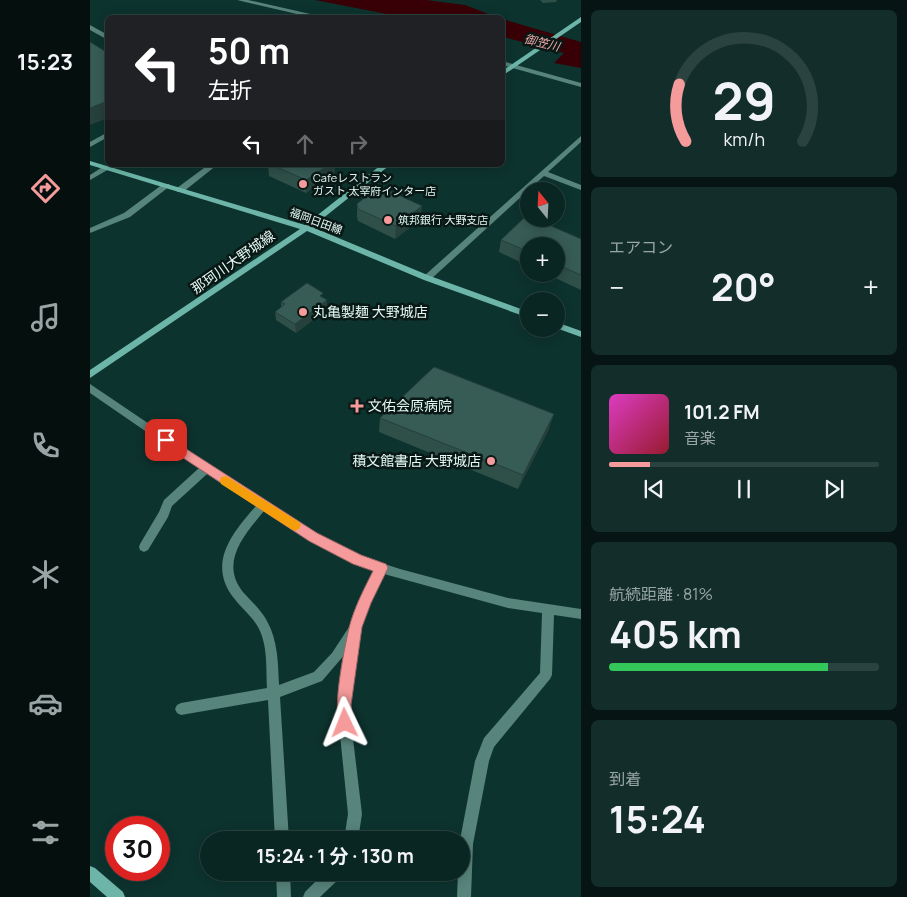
<!DOCTYPE html>
<html lang="ja">
<head>
<meta charset="utf-8">
<style>
  :root { --surface:#0a2622; --page:#132e2a; --text:#f1f3f6; --muted:#99a5a5; --line:#2a4340; --accent:#f59b9b }
  body { margin:0; font-family:Manrope,"Noto Sans JP",sans-serif; background:var(--page); color:var(--text); height:100vh; display:flex; flex-direction:column; font-size:19px; white-space:nowrap }
  * { box-sizing:border-box; margin:0 }
  p { font-size:16px; color:var(--muted) }
  .icon { flex:none; width:28px; height:28px; fill:none; stroke:currentColor; stroke-width:2; stroke-linecap:round; stroke-linejoin:round }
  .map { position:relative; flex:1; overflow:hidden }
  .sheet { display:flex; flex-direction:column; gap:10px; padding:10px; background:#061513; width:326px }
  .sheet>* { flex:none }
  .hud { position:absolute; left:15px; top:15px; width:400px; height:152px; border-radius:8px; box-shadow:0 2px 12px #0003,0 0 0 1px var(--line); background:#202124; color:#fff; overflow:hidden }
  .needle { width:32px; rotate:342deg }
  .buttons { position:absolute; left:430px; top:182px; display:grid; gap:10px }
  .buttons a { display:grid; place-items:center; width:45px; height:45px; border-radius:50%; background:var(--surface); box-shadow:0 2px 12px #0003,0 0 0 1px var(--line); font-size:25px }
  .speed { position:absolute; left:15px; top:816px; display:flex; gap:10px; font-size:25px; font-weight:700; text-align:center }
  .speed>* { display:grid; place-content:center; width:65px; height:65px; border-radius:50%; background:var(--surface); box-shadow:0 2px 12px #0003,0 0 0 1px var(--line); line-height:1 }
  .speed .limit { border:8px solid #d22; background:#fff; color:#111 }
  .pin { position:absolute; display:grid; place-items:center; width:42px; height:42px; color:#fff; margin:-21px; border-radius:10px; box-shadow:0 2px 8px #0006 }
  .me { position:absolute; width:55px; margin:-28px; rotate:358deg; stroke-linejoin:round; filter:drop-shadow(0 0 4px #0008) }
  .turn { display:flex; align-items:center; gap:18px; height:105px; padding:0 20px; font-size:22px }
  .turn .icon { width:65px; height:65px; stroke-width:2.5 }
  .turn b { display:block; font-size:35px; line-height:42px }
  .lanes { display:flex; align-items:center; height:48px; padding:0 20px; background:#0003; justify-content:center; gap:25px; direction:ltr }
  .lanes .off { opacity:.35 }
  .big { font-size:38px; font-weight:700; line-height:1.1 }
  .sheet .tile { flex:1; display:flex; flex-direction:column; justify-content:center; gap:8px; min-width:0; padding:0 18px; border-radius:8px; background:var(--page) }
  .sheet .dial { align-items:center; gap:0 }
  .dial svg { height:130px; overflow:visible; fill:none; stroke:var(--line); stroke-width:7; stroke-linecap:round; text-anchor:middle }
  .dial text { fill:var(--text); stroke:none }
  .song { display:flex; align-items:center; gap:15px }
  .cover { width:60px; height:60px; border-radius:8px; background:linear-gradient(135deg,hsl(310 70% 55%),hsl(350 70% 35%)) }
  .played { height:5px; border-radius:2px; background:linear-gradient(90deg,var(--accent) 15%,var(--line) 15%) }
  .keys { display:flex; justify-content:space-around; direction:ltr }
  .heat { display:flex; justify-content:space-between; align-items:center; font-size:28px; direction:ltr }
  .charge { height:8px; border-radius:4px; background:linear-gradient(90deg,#34c759 81%,var(--line) 0) }
  .trip { position:absolute; left:110px; top:831px; width:270px; height:50px; border-radius:25px; background:var(--surface); box-shadow:0 2px 12px #0003,0 0 0 1px var(--line); font-weight:700; line-height:50px; text-align:center }
  main { display:flex; flex:1; min-height:0 }
  .dock { display:flex; flex-direction:column; width:90px; justify-content:space-around; align-items:center; background:#040f0e; color:var(--muted) }
  .dock .icon { width:35px; height:35px }
  .dock .current { color:var(--accent) }
  .dock b { font-size:22px; color:var(--text) }
  .map>svg:first-child { display:block }
  .water { fill:#380006 }
  .lines { fill:none; stroke-linecap:round; stroke-linejoin:round }
  .street { fill:#57847b; fill-rule:evenodd }
  .secondary { fill:#6cb5a8; fill-rule:evenodd }
  .wall { fill:#2f4f49 }
  .shaded-wall { fill:#26403c }
  .building { fill:#375c55; stroke:#26403c }
  .route { fill:#f59b9b; stroke:#9f6565 }
  .slow { fill:#f59e0b }
  .poi-dot { fill:#f59b9b; stroke:#091815; stroke-width:2 }
  .labels { text-anchor:middle; stroke-width:5; stroke-linejoin:round; paint-order:stroke }
  .far-poi-label { font-size:11px; fill:#e5faf5; stroke:#091815; text-anchor:start }
  .far-street-label { font-size:11px; fill:#e5faf5; stroke:#091815 }
  .far-water-label { font-size:12px; font-style:italic; fill:#f2a9a9; stroke:#091815 }
  .street-label { font-size:14px; fill:#e5faf5; stroke:#091815 }
  .poi-label { font-size:14px; fill:#e5faf5; stroke:#091815; text-anchor:start }
</style>
</head>
<body>
<main>
<nav class="dock">
<b>15:23</b>
<svg class="icon current" aria-label="directions" viewBox="0 0 24 24"><path d="M12 3l9 9-9 9-9-9zM9 14v-3h6M13 9l2 2-2 2"/></svg>
<svg class="icon" aria-label="music" viewBox="0 0 24 24"><path d="M9 18V5l10-2v13"/><circle cx="6" cy="18" r="3"/><circle cx="16" cy="16" r="3"/></svg>
<svg class="icon" aria-label="phone" viewBox="0 0 24 24"><path d="M5 4h4l2 5-3 2q2 4 5 5l2-3 5 2v4C11 20 4 13 5 4z"/></svg>
<svg class="icon" aria-label="climate" viewBox="0 0 24 24"><path d="M12 3v18M4 7l16 10M4 17L20 7"/></svg>
<svg class="icon" aria-label="car" viewBox="0 0 24 24"><path d="M5 17H2v-5l4-1 3-4h7l3 4 3 1v5h-3M9 17h6M6 11h13"/><circle cx="7" cy="17" r="2"/><circle cx="17" cy="17" r="2"/></svg>
<svg class="icon" aria-label="filters" viewBox="0 0 24 24"><path d="M4 7h16M4 17h16"/><circle cx="9" cy="7" r="2"/><circle cx="15" cy="17" r="2"/></svg>
</nav>
<div class="map">
<svg width="491" height="897" viewBox="0 0 491 897">
  <rect width="100%" height="100%" fill="#0d332e"/>
  <g class="water">
    <path d="M225 0H336L375 5 406 17H312Z"/>
    <path d="M412 19 491 42V68L464 63 474 53 413 37Z"/>
  </g>
  <g class="lines">
    <g class="street">
      <path d="M147 0H158L238 18H224Z"/>
      <path d="M0 25 18 35V40L0 30Z"/>
      <path d="M412 61 491 83V87L412 65Z"/>
      <path d="M18 132V137L0 147V142Z"/>
      <path d="M491 136V142L458 172 491 185V190L454 176 340 280H334V276Z"/>
      <path d="M118 165H127L93 192H87V188Z"/>
      <path d="M14 166 21 168 0 180V175Z"/>
      <path d="M73 184H79L80 186 40 217 0 233V228L34 213Z"/>
      <path d="M0 384 120 465 227 534 270 556 310 569 418 598 491 609V619L464 615 462 675 460 679 404 747 399 761 383 844 381 897H367L368 872H371V840H370L385 761 394 738 450 673 452 613 418 608 294 574 279 603 270 631 259 705 272 814 268 840H254L258 814 247 705 256 653 232 681 190 697 199 840H185L178 700 91 715 87 713 85 709 87 705 91 703 177 688C176 669 178 645 168 627 162 616 151 608 143 597 117 563 143 532 166 506L117 474 82 506 78 517 58 550 54 552 50 550 49 547 50 544 69 512 74 500 109 468 0 393ZM174 511C209 534 244 557 284 570L268 602 261 624 242 653 224 672 189 685C188 663 188 641 177 621 171 610 161 601 153 592 129 562 155 534 174 511Z"/>
      <path d="M186 872H200L201 897H187Z"/>
      <path d="M235 872H253L251 877 230 897H213L215 892Z"/>
    </g>
    <g class="secondary">
      <path d="M491 17V22L412 76V71Z"/>
      <path d="M0 161 215 225 291 165H300L222 227 340 276 439 312V318L334 280 217 231 0 378V370L210 229 0 165Z"/>
      <path d="M466 322 491 331V337L466 328Z"/>
      <path d="M0 866 5 868 33 892 35 897H17L0 882Z"/>
    </g>
  </g>
  <g class="wall">
    <path d="M450 0H467L466 2 453 3Z"/>
    <path d="M178 165H245V173L216 193 179 176Z"/>
    <path d="M267 204 331 219 305 239 268 221 267 217Z"/>
    <path d="M491 239V290L459 275 455 279 443 274H466V246H439V272L436 271 438 266 409 252 411 240Z"/>
    <path d="M233 298 237 300V309L206 333 186 320 185 312 191 307V302Z"/>
    <path d="M290 418 459 429 428 489 289 432Z"/>
  </g>
  <g class="shaded-wall">
    <path d="M18 101V118L0 125V108Z"/>
    <path d="M238 165H245V173L216 193V180Z"/>
    <path d="M332 206 331 219 305 239 306 226Z"/>
    <path d="M457 274H459L455 279Z"/>
    <path d="M237 300V309L206 333 205 324Z"/>
    <path d="M464 414 459 429 428 489 433 475Z"/>
  </g>
  <g class="building">
    <path d="M0 42 18 53V101L0 108Z"/>
    <path d="M182 165H238L216 180Z"/>
    <path d="M289 186 332 206 306 226 268 209 267 204Z"/>
    <path d="M437 215 439 216V219H445L491 239V275L466 264V246H439V252L411 240Z"/>
    <path d="M217 283 233 293 230 296 237 300 205 324 185 312 195 304 191 302Z"/>
    <path d="M344 367 464 414 433 475 290 418Z"/>
  </g>
  <path class="route" d="M76 436 227 533 271 555 296 564 298 568 281 603 272 627 261 705 263 723 260 728 255 730 250 728C242 707 254 651 259 628 264 608 274 589 283 571L263 564 219 541 72 444 70 440Z"/>
  <path class="slow" d="M136 476 209 522 211 525 209 529 205 531 201 529 131 484 130 481 131 477Z"/>
  <g class="poi-dot">
    <circle cx="213" cy="184" r="5"/>
    <circle cx="298" cy="220" r="5"/>
    <circle cx="213" cy="312" r="5"/>
    <path d="M264.5 398.5h5v5h5v5h-5v5h-5v-5h-5v-5h5z"/>
    <circle cx="401" cy="461" r="5"/>
  </g>
  <g class="labels">
    <g class="far-poi-label">
      <text x="223" y="182">Cafeレストラン<tspan x="223" dy="13">ガスト 太宰府インター店</tspan></text>
      <text x="308" y="224">筑邦銀行 大野支店</text>
    </g>
    <g class="far-street-label">
      <text transform="translate(226 221) rotate(20)" y="4">福岡日田線</text>
    </g>
    <g class="far-water-label">
      <text transform="translate(452 43) rotate(14)" y="4">御笠川</text>
    </g>
    <g class="street-label">
      <text transform="translate(143 262) rotate(-35)" y="5">那珂川大野城線</text>
    </g>
    <g class="poi-label">
      <text x="223" y="317">丸亀製麺 大野城店</text>
      <text x="278" y="411">文佑会原病院</text>
      <text x="391" y="466" text-anchor="end">積文館書店 大野城店</text>
    </g>
  </g>
</svg>
<div class="buttons">
<a><svg class="needle" viewBox="-14 -14 28 28"><path d="M0-13l5 13h-10z" fill="#e53935"/><path d="M0 13l5-13h-10z" fill="#99a5a5"/></svg></a>
<a>+</a>
<a>−</a>
</div>
<div class="speed"><div class="limit">30</div></div>
<div class="pin" style="left:76px;top:440px;background:#d93025"><svg class="icon" aria-label="arrive" viewBox="0 0 24 24"><path d="M6 21V4h12l-3 4 3 4H6"/></svg></div>
<svg class="me" style="left:255px;top:723px" viewBox="-20 -20 40 40"><path d="M0-17L14 15 0 8-14 15z" fill="#f59b9b" stroke="#fff" stroke-width="4"/></svg>
<div class="trip">15:24 · 1 分 · 130 m</div>
<div class="hud">
<div class="turn"><svg class="icon" aria-label="left" viewBox="0 0 24 24"><path d="M17 20v-9H6M10 6l-5 5 5 5"/></svg><div><b>50 m</b>左折</div></div>
<div class="lanes"><svg class="icon" aria-label="left" viewBox="0 0 24 24"><path d="M17 20v-9H6M10 6l-5 5 5 5"/></svg><svg class="icon off" aria-label="ahead" viewBox="0 0 24 24"><path d="M12 20V5M6 11l6-6 6 6"/></svg><svg class="icon off" aria-label="right" viewBox="0 0 24 24"><path d="M7 20v-9h11M14 6l5 5-5 5"/></svg></div>
</div>
</div>
<section class="sheet">
<div class="tile dial"><svg viewBox="0 0 100 80">
<path d="M14 69A42 42 0 1 1 86 69"/>
<path d="M14 69A42 42 0 0 1 10 34" stroke="#f59b9b"/>
<text x="50" y="56" font-size="32" font-weight="700">29</text>
<text x="50" y="72" font-size="11">km/h</text>
</svg></div>
<div class="tile"><p>エアコン</p>
<div class="heat"><a>−</a><b class="big">20°</b><a>+</a></div>
</div>
<div class="tile">
<div class="song"><i class="cover"></i><div><b>101.2 FM</b><p>音楽</p></div></div>
<div class="played"></div>
<div class="keys"><svg class="icon" aria-label="previous" viewBox="0 0 24 24"><path d="M18 5L8 12l10 7zM5 5v14"/></svg><svg class="icon" aria-label="pause" viewBox="0 0 24 24"><path d="M8 5v14M16 5v14"/></svg><svg class="icon" aria-label="next" viewBox="0 0 24 24"><path d="M6 5l10 7-10 7zM19 5v14"/></svg></div>
</div>
<div class="tile"><p>航続距離 · 81%</p><b class="big">405 km</b><div class="charge"></div></div>
<div class="tile"><p>到着</p><b class="big">15:24</b></div>
</section>
</main>
</body>
</html>
